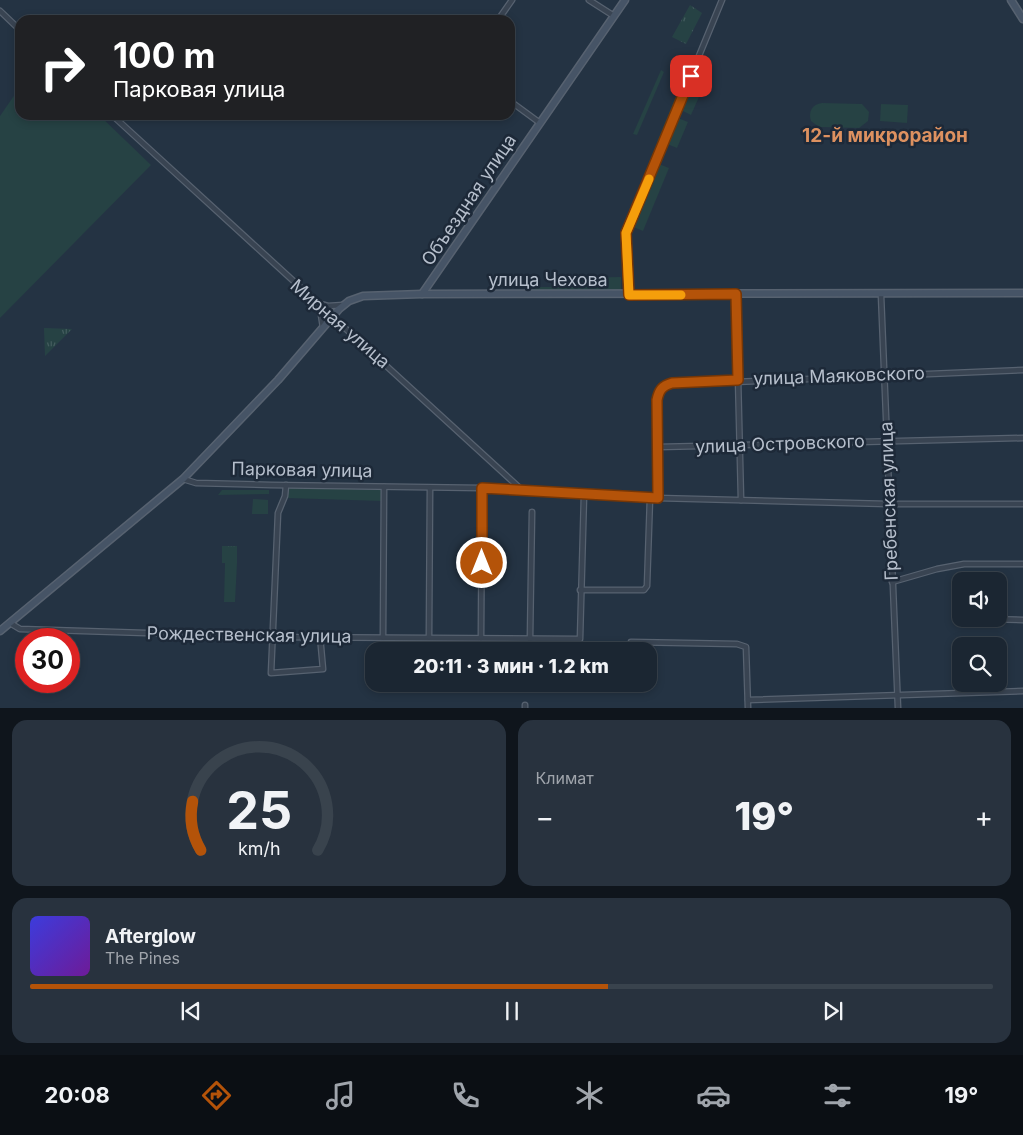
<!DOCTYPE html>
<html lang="ru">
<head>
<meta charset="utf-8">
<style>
  :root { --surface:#1b2632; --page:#28323e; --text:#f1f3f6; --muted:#a0a5ac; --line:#39434d; --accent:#b45309 }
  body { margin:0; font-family:Inter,sans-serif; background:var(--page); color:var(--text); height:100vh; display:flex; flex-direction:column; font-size:19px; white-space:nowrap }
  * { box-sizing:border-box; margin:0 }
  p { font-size:16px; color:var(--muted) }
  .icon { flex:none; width:28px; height:28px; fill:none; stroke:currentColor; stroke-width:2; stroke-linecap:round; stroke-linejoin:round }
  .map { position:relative; height:708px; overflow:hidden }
  .side { display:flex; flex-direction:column; gap:12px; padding:12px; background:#0f151c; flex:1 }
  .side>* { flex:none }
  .banner { position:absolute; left:15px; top:15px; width:500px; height:105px; border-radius:15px; box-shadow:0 2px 8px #0003,0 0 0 1px var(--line); background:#202124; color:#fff; overflow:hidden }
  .tools { position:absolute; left:952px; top:572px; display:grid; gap:10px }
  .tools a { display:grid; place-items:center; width:55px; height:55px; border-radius:10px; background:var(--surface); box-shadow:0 2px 8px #0003,0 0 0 1px var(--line); font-size:25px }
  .speed { position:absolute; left:15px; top:628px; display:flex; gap:10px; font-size:25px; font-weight:700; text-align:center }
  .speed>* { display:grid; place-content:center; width:65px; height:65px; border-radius:50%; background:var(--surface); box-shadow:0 2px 8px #0003,0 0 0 1px var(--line); line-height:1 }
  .speed .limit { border:8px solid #d22; background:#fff; color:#111 }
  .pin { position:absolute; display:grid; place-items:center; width:42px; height:42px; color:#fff; margin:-21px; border-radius:10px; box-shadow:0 2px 8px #0006 }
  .me { position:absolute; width:55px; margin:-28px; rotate:0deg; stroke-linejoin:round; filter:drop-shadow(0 0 4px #0008) }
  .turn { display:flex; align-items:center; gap:18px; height:105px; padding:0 15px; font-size:22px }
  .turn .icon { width:65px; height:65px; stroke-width:2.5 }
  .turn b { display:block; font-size:35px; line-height:42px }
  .big { font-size:38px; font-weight:800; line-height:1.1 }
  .side .tile { flex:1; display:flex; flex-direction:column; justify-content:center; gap:8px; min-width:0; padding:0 18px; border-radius:15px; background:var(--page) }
  .side .dial { align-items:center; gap:0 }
  .dial svg { height:130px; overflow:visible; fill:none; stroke:var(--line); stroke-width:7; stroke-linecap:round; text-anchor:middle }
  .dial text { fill:var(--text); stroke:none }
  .song { display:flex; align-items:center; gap:15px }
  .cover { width:60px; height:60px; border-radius:8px; background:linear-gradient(135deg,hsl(240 70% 55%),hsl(280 70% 35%)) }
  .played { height:5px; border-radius:2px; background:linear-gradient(90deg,var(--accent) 60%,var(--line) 60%) }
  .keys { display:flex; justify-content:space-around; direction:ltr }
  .heat { display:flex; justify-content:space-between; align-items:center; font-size:28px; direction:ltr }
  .side .tiles { flex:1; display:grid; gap:12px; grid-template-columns:1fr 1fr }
  .tile:last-child { grid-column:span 2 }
  .trip { position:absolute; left:365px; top:642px; width:292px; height:50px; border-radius:15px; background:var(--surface); box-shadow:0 2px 8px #0003,0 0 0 1px var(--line); font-weight:800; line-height:50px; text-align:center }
  .menu { display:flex; height:80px; justify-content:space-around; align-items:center; background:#0b0f14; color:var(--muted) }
  .menu .icon { width:35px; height:35px }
  .menu .on { color:var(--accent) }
  .menu b { font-size:22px; color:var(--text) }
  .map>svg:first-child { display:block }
  .green { fill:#264244 }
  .park { fill:url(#park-tufts) }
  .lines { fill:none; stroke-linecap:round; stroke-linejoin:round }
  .street-casing { stroke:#576270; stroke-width:7 }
  .secondary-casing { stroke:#576270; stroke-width:9 }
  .street { stroke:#394452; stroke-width:4.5 }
  .secondary { stroke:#465466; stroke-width:6 }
  .route-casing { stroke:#753606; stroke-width:12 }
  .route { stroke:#b45309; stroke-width:9 }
  .slow { stroke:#f59e0b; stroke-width:9 }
  .labels { text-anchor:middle; stroke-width:5; stroke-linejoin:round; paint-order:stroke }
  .street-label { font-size:18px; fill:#b6bfcc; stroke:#1d2938 }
  .neighbourhood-label { font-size:19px; font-weight:bold; fill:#dd9160; stroke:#1d2938 }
</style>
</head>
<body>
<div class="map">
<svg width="1023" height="708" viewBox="0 0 1023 708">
  <defs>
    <pattern id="park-tufts" width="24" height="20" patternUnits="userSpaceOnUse" patternTransform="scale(1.25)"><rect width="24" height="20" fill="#264244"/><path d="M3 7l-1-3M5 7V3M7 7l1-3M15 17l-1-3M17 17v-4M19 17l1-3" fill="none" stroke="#435c5e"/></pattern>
  </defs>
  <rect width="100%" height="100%" fill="#243343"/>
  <g class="green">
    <path d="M661 70 664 72 637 135 633 134Z"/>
    <path d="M685 74 690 76 663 144 657 142Z"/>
    <path d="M692 84 703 88 691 115 681 110Z"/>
    <path d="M20 87V115H99L151 165 0 318V116Z"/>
    <path d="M822 103 862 104 869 112 868 121 859 128 819 127 811 121C808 112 812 104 822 103Z"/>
    <path d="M881 104 908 105 907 123 880 121Z"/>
    <path d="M678 118 688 122 677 148 667 144Z"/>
    <path d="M659 164 669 168 643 231 631 226Z"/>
    <path d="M621 277V290L532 291V287H551V284L564 283V278Z"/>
    <path d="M287 487 382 490V501L286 498Z"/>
    <path d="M222 490H269V494L218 495Z"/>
    <path d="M225 563H237L235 602H224Z"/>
  </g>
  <g class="park">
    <path d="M690 5 702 13 686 44 672 37Z"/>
    <path d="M44 328 72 329 45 356Z"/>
    <path d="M253 499 268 500V514H252Z"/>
    <rect x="222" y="546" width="15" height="17"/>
  </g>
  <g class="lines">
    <defs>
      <g id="street">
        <path d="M589 0 614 16"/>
        <path d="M0 11 20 30"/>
        <path d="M498 20 512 0"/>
        <path d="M510 101 540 123"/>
        <path d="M112 115 522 490"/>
        <path d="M629 294 626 233 722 0"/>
        <path d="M736 295 741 500"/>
        <path d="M881 295 898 708"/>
        <path d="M317 303 328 306 343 305"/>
        <path d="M317 307 321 315 323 328"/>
        <path d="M658 447 1023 438"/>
        <path d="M183 479 196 483 271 485 482 488 618 497 888 504H1023"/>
        <path d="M286 485 285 496 278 513 271 673 323 669 320 636"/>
        <path d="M658 498 657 400 658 391 665 385 1023 370"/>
        <path d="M892 582 937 569 964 564H1023"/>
        <path d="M580 590H644L647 586 650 498"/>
        <path d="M984 619 1023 620"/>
        <path d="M10 623 20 629 272 637 580 639 584 495"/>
        <path d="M383 637 384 487"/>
        <path d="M429 637 430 488"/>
        <path d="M481 638 482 488"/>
        <path d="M530 639 532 512"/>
        <path d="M631 642 737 644 746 647 748 708"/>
        <path d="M748 700 1023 691"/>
        <path d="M525 708V705"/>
      </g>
      <g id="secondary">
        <path d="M1011 0 1023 19"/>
        <path d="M422 294 625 0"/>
        <path d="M0 631 183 479 278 380 339 309 349 301 363 296 422 294 1023 293"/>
      </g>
    </defs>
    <use href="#street" class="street-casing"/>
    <use href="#secondary" class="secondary-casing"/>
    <use href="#street" class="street"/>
    <use href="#secondary" class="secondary"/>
  </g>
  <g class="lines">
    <defs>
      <path id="route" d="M482 563V488L658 498 657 400C659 390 662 386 672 383L738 380 736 294 629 295 626 233 691 76"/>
    </defs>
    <use href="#route" class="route-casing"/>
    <use href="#route" class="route"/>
    <path class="slow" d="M649 179 626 233 629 295H681"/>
  </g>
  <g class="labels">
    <g class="street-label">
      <text transform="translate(469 200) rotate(-56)" y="6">Объездная улица</text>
      <text x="548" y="286">улица Чехова</text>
      <text transform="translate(340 324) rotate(41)" y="6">Мирная улица</text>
      <text transform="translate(839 376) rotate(-2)" y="6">улица Маяковского</text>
      <text transform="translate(780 444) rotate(-2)" y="6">улица Островского</text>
      <text transform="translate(302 470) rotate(1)" y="6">Парковая улица</text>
      <text transform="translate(889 501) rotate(-92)" y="6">Гребенская улица</text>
      <text transform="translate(249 635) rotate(1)" y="6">Рождественская улица</text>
    </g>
    <g class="neighbourhood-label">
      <text x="885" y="142">12-й микрорайон</text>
    </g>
  </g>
</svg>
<div class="tools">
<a><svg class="icon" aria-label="sound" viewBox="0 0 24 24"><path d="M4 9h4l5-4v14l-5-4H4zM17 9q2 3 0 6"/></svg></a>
<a><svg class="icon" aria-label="search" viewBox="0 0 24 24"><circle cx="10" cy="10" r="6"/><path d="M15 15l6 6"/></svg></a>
</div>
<div class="speed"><div class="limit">30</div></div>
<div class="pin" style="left:691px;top:76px;background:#d93025"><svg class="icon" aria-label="arrive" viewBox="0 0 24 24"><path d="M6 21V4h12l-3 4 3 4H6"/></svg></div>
<svg class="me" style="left:482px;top:563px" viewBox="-20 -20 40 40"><circle r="17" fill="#b45309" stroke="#fff" stroke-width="3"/><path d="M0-11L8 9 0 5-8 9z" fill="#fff"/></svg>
<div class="trip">20:11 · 3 мин · 1.2 km</div>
<div class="banner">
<div class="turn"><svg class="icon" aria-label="right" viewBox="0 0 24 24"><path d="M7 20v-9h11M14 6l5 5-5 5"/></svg><div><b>100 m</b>Парковая улица</div></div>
</div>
</div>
<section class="side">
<div class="tiles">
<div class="tile dial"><svg viewBox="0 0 100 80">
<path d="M14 69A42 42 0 1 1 86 69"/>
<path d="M14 69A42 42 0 0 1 9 39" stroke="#b45309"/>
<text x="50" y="56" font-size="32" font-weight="700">25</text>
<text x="50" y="72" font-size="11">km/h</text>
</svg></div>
<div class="tile"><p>Климат</p>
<div class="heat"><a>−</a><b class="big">19°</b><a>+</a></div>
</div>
<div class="tile">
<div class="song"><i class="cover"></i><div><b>Afterglow</b><p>The Pines</p></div></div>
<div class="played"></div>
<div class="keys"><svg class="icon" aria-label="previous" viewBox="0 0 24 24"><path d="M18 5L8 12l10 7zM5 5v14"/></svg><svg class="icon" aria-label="pause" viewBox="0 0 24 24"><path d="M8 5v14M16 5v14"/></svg><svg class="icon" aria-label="next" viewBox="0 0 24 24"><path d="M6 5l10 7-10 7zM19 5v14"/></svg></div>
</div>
</div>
</section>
<nav class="menu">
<b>20:08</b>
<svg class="icon on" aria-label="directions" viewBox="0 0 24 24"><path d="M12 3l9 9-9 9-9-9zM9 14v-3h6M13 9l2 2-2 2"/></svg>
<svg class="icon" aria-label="music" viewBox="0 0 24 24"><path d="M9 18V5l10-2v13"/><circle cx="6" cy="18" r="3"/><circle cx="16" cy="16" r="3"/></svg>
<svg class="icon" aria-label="phone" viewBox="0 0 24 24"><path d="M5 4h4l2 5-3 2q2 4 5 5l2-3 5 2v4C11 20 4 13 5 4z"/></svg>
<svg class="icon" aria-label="climate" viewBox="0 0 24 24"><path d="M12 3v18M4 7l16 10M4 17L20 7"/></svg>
<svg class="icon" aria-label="car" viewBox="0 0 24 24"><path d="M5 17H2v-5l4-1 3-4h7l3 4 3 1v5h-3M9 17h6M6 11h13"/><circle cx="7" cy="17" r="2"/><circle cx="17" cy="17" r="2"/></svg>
<svg class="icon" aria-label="filters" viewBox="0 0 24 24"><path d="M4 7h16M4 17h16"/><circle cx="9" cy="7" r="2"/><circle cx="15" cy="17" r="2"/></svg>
<b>19°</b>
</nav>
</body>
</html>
